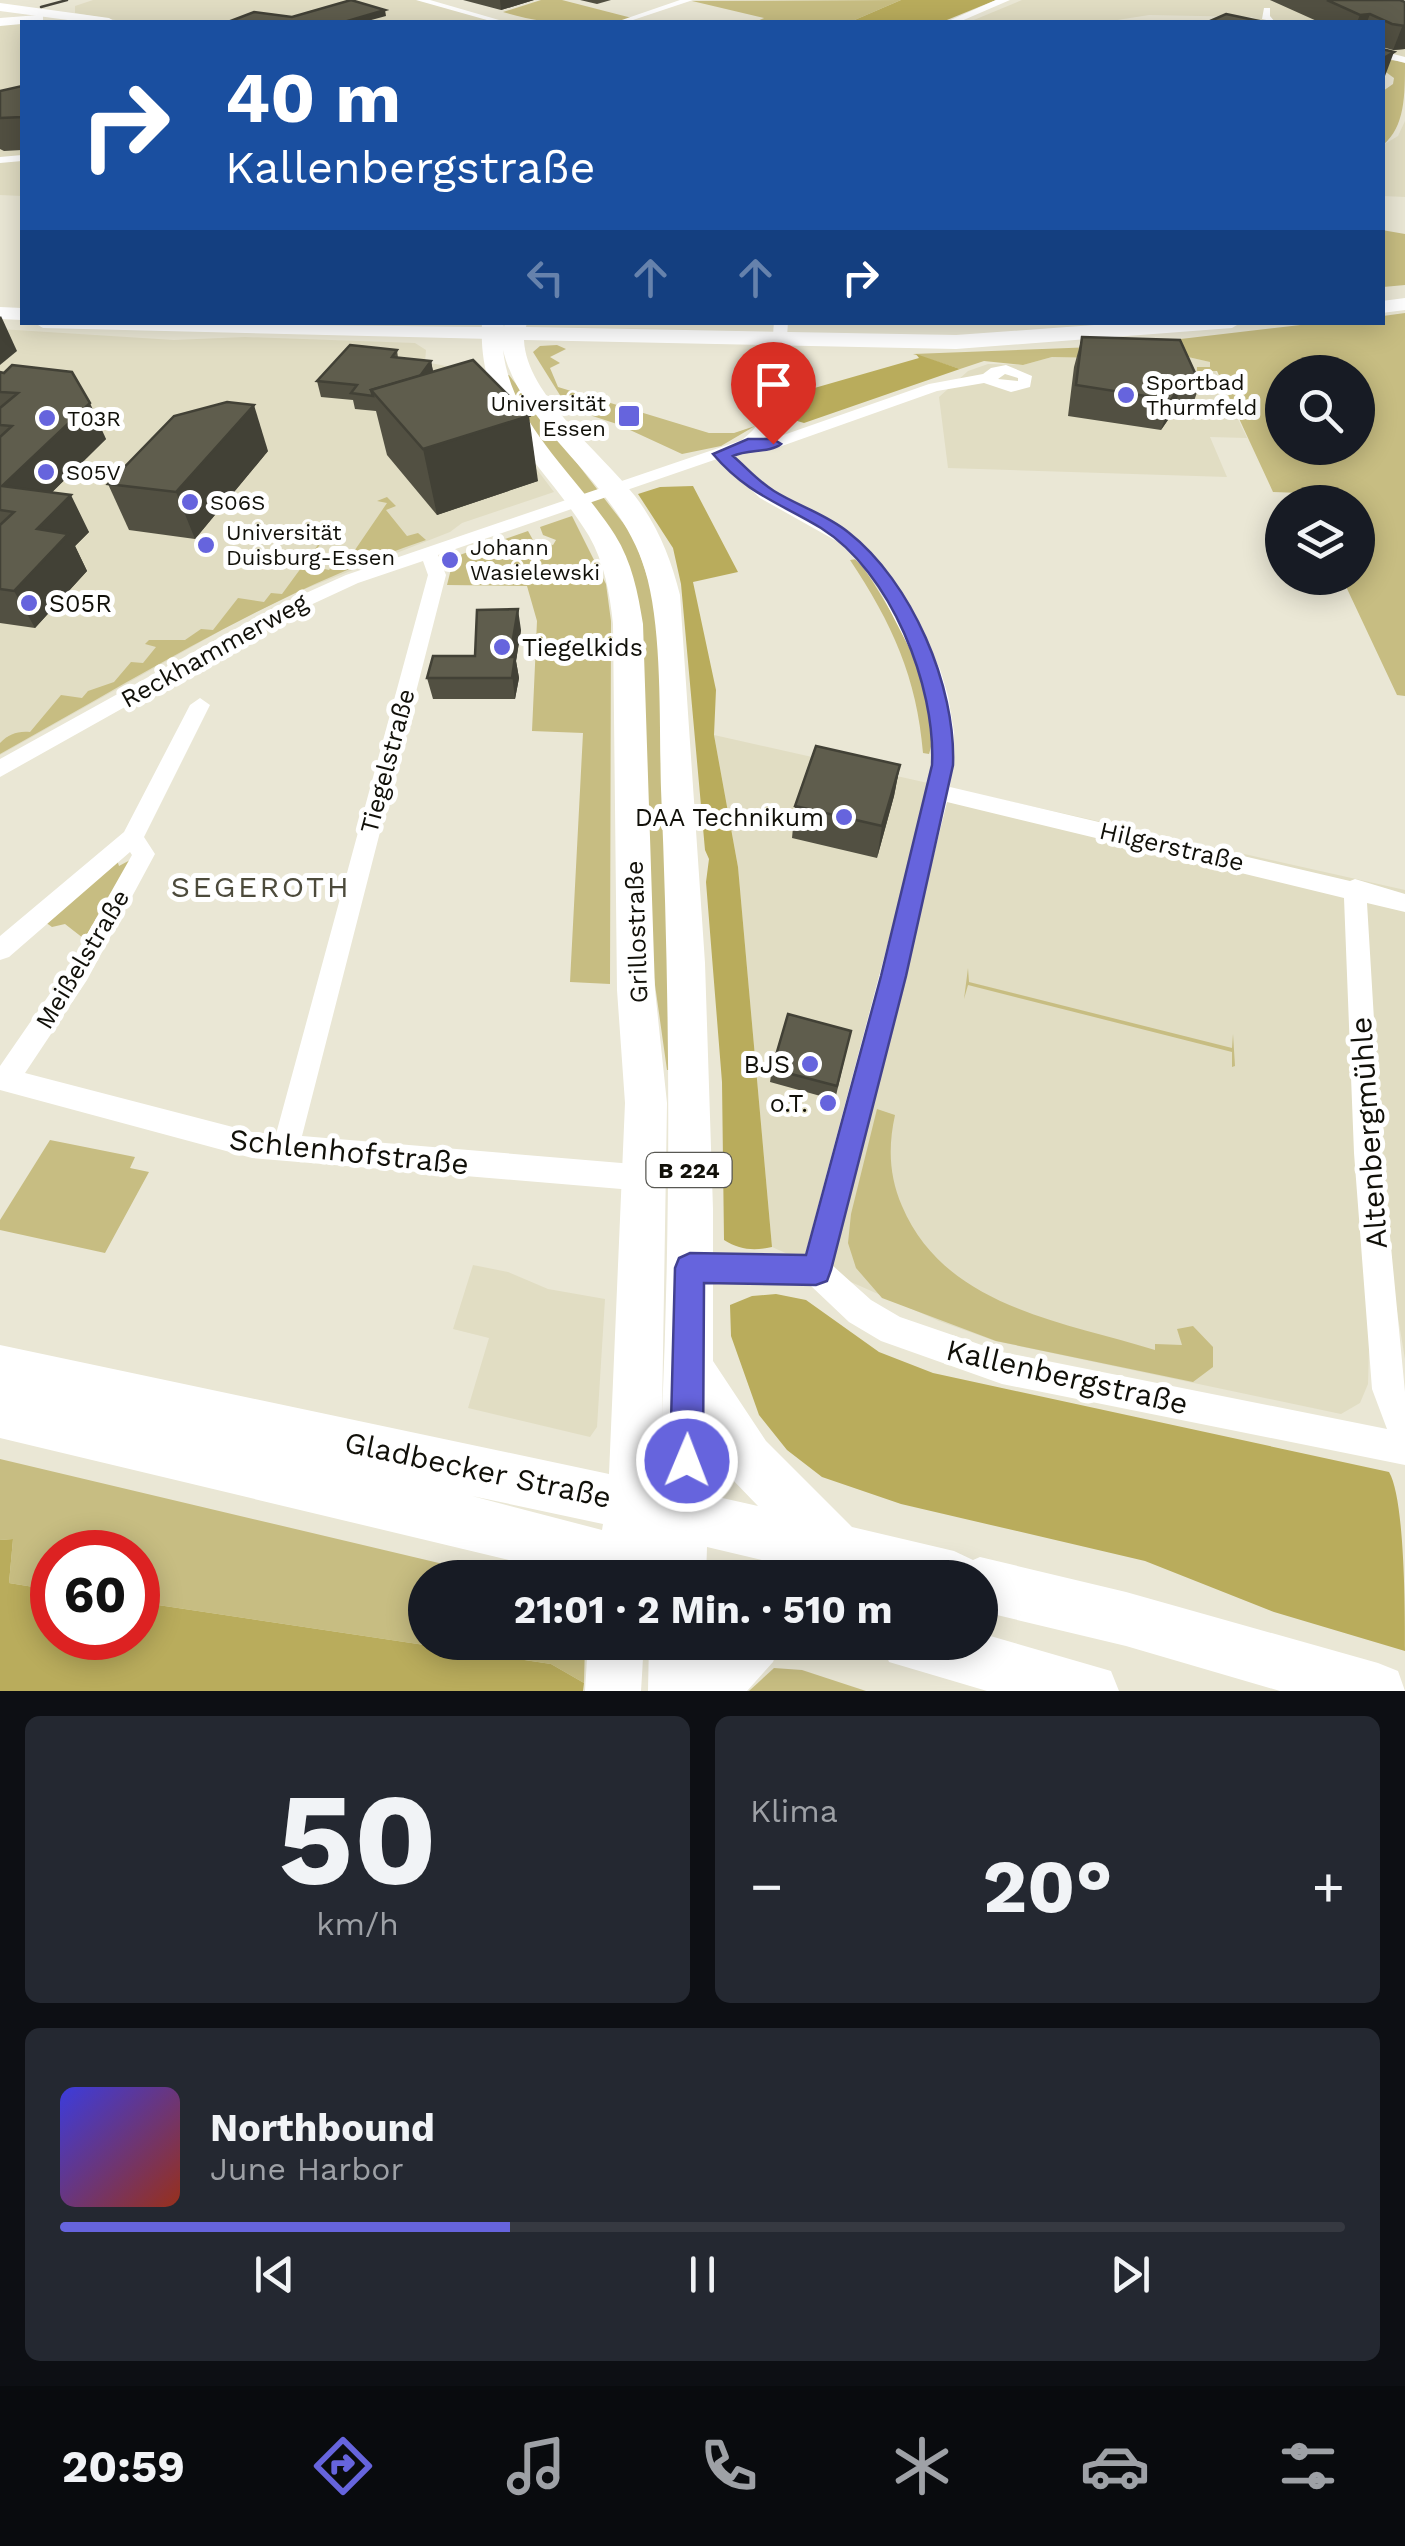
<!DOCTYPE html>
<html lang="de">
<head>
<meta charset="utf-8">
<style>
  :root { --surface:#171b24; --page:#242831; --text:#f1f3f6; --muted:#9ea1a6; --line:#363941; --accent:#6664dd }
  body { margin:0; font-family:"Work Sans",sans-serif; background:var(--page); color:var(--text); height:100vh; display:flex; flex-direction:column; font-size:38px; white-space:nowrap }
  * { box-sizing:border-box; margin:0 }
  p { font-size:32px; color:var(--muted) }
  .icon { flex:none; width:55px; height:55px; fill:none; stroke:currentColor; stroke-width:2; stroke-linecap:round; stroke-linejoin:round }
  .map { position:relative; height:1691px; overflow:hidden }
  .details { display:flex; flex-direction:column; gap:25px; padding:25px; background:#0d0f14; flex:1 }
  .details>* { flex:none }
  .hud { position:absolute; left:20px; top:20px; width:1365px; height:305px; border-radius:0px; box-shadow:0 5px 25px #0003; background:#1a4fa0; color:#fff; overflow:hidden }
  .fabs { position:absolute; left:1265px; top:355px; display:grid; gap:20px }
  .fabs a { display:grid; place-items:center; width:110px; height:110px; border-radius:50%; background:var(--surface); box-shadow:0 5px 25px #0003; font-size:50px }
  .speed { position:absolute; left:30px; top:1530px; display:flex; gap:20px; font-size:50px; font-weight:700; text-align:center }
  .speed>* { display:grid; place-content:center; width:130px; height:130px; border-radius:50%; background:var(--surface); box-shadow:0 5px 25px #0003; line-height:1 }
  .speed .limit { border:15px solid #d22; background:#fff; color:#111 }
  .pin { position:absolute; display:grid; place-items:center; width:85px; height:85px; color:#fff; margin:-102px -42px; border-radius:50% 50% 50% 0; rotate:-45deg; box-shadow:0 0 10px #0007 }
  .pin .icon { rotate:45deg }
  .me { position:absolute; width:110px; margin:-55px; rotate:1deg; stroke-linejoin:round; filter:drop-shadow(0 0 8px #0008) }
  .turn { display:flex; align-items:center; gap:35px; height:210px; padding:0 40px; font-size:45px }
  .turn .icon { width:130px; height:130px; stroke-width:2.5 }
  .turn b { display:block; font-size:70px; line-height:85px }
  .lanes { display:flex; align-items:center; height:95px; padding:0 40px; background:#0003; justify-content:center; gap:50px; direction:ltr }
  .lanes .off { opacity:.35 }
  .big { font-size:75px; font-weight:700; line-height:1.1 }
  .details .card { flex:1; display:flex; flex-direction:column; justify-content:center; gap:15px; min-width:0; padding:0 35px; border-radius:15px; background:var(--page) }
  .details .dial { align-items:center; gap:0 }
  .dial b { font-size:130px; line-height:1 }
  .song { display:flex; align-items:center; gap:30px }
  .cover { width:120px; height:120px; border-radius:15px; background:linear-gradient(135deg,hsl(240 70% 55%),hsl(10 70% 35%)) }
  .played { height:10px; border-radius:5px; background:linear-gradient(90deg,var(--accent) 35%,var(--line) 35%) }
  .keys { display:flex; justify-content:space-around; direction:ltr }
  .heat { display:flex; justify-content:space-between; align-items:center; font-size:55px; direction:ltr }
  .details .tiles { flex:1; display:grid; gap:25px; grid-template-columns:1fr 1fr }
  .card:last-child { grid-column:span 2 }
  .trip { position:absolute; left:408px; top:1560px; width:590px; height:100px; border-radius:50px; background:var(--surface); box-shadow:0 5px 25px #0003; font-weight:700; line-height:100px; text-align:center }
  .tabs { display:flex; height:160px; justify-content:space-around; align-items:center; background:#090b0e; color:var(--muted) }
  .tabs .icon { width:70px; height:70px }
  .tabs .active { color:var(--accent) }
  .tabs b { font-size:45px; color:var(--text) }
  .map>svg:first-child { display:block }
  .built { fill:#e1ddc3 }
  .green { fill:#c7bd82; fill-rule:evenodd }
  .forest { fill:#b9ac5c }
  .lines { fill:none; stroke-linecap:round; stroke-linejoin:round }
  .minor { fill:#fff; fill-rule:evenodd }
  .tertiary { fill:#fff; fill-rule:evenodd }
  .secondary { fill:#fff; fill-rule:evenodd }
  .primary { fill:#fff; fill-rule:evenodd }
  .tram { stroke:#46443a; stroke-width:2.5 }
  .wall { fill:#525042 }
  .shaded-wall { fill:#424136 }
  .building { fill:#5f5d4d; stroke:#424136; stroke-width:2.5 }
  .route { fill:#6664dd; stroke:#424190; stroke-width:2.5 }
  .poi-dot { fill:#6664dd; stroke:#fff; stroke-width:4 }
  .labels { text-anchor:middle; stroke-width:10; stroke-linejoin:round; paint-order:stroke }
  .far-poi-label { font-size:22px; fill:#111009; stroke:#fff; text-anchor:start }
  .shield { fill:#fff; stroke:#585853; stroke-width:2.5 }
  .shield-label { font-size:22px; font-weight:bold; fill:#111009 }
  .poi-label { font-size:25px; fill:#111009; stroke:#fff; text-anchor:end }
  .street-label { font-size:25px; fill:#111009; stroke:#fff }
  .quarter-label { font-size:30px; letter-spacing:2.5px; fill:#4c4a3b; stroke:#fff }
  .near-street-label { font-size:30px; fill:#111009; stroke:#fff }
</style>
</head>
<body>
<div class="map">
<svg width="1405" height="1691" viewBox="0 0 1405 1691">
  <rect width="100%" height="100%" fill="#eae7d5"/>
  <g class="built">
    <path d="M93 0H418L501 22H128L75 13V6Z"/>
    <path d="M1022 0H1356L1405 21V60L1383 54 1382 22H1262L1252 17 1149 15 1105 22H969Z"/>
    <path d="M22 23V196L0 195V25Z"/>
    <path d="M1405 121V197L1383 196V145L1398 136Z"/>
    <path d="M0 329 174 340 245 337 415 343 426 350 425 362 483 373 526 455 554 492 462 523 450 532 292 594 227 627 0 755Z"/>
    <path d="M1170 349 1185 350 1188 357 1211 362 1247 438 1210 437 1227 477 948 468 939 397 968 371 988 364 1023 365 1052 357 1100 358Z"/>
    <path d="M714 735 1405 890V1359L1374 1174 1368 1384 1360 1403 1341 1414 995 1341 939 1321 772 1247 738 867Z"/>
    <path d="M473 1265 508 1272 548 1289 605 1299 597 1427 590 1437 468 1408 489 1338 453 1329Z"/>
  </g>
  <g class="green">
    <path d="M541 0H562L632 18C595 29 541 24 503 12Z"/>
    <path d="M901 0 850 22H755L764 18 692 1Z"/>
    <path d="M1383 59 1405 62C1405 95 1405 127 1383 145V91L1393 84 1394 78 1383 70Z"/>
    <path d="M1382 230 1405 234V285L1383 287Z"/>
    <path d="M1405 313V696L1397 695 1342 578H1358V502H1307L1302 493 1273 492 1217 371H1197V367H1210V362L1188 357 1185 350 1100 358 1052 357 1023 365 984 361 960 369 913 354 1121 346 1318 323 1382 322 1383 316ZM1282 372H1358V448H1282Z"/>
    <path d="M557 345 566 349 550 357 560 363 550 368 558 387 709 433H734L755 426 721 446 682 454 617 424 568 408 533 352 540 346Z"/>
    <path d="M509 375 634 537 659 612 675 1070H667L647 928 637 615 504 376Z"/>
    <path d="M387 497 396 506 386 510 407 536 418 533 426 540C274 591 139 677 0 754V743C9 734 17 731 30 732L61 695 82 698 88 691 114 682 131 662 143 663 156 647 145 644 149 640H185L201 629 213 630 238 598 264 602 271 593 282 594 331 527 307 565 329 570 333 565 344 566 387 503 377 501Z"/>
    <path d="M572 516 606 584 611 621 610 984 570 982 583 733 532 731 537 621 527 586 447 585 454 557 528 531 533 540 553 545 556 540 543 535 540 527Z"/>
    <path d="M857 559C887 599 949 705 929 754L923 753C917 678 892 623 850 560Z"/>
    <path d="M132 859 89 936 83 938 65 924 52 927 45 922 117 860 119 866Z"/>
    <path d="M968 968 969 982 1232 1048 1233 1034 1235 1066 1232 1067V1052L968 985 964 999Z"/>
    <path d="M877 1109 895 1115C888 1147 889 1176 902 1206 945 1307 1061 1321 1155 1350V1344L1182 1345 1177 1329 1193 1326 1213 1347V1367L1193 1382 996 1341 882 1298 856 1268 848 1243 851 1214Z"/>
    <path d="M50 1140 135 1157 130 1168 149 1172 105 1253 0 1230V1220Z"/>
    <path d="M0 1459 498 1577 425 1578V1642L585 1643 584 1683 551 1664 138 1602V1552H52V1590L9 1583 13 1539 0 1540Z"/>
    <path d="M774 1668 802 1670 866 1691H749Z"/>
  </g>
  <g class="forest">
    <path d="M901 0H996L942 22H850Z"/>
    <path d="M916 354 960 369 804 423 794 420 797 393 919 358Z"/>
    <path d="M693 486 738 572 693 582 716 690 714 735 738 867 772 1247C754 1251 740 1250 724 1240L722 1082 706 882 709 859 705 850 681 584 673 548 638 494 660 487Z"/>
    <path d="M776 1294 806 1300 879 1352 933 1373 1389 1472C1405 1499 1405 1612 1405 1651L1274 1612 1145 1561 901 1504 822 1477 787 1450 759 1415 731 1336 730 1305 752 1296Z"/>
    <path d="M13 1539 9 1583 52 1590V1638H138V1602L551 1664 584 1683 583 1691H0V1540Z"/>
  </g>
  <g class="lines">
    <g class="minor">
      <path d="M416 0H430L506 22H494Z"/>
      <path d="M680 0H693L627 22H616Z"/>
      <path d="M1264 8H1270V16L1275 22 1262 19Z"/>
      <path d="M1382 51 1405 57V63L1382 57Z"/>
      <path d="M22 155V161L0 163V157Z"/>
      <path d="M774 322H788C784 363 798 409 763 439H772L929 384 983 374 991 368 1006 365 1032 376 1030 387 1011 392 984 383 937 391 779 447 749 448 731 454 772 490 852 535 891 577 940 669 948 696 954 732 950 787 1350 881 1355 879 1405 894V912L1367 903 1382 1153 1405 1392V1465L1002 1384 881 1341 849 1322 810 1285 689 1283 679 1278 674 1268 679 1258 689 1253 805 1255 928 792 934 732 928 696 920 669 874 579 840 543 760 498 717 459 438 555 446 575 302 1136 645 1165 655 1169 659 1178 655 1187 645 1191 252 1158 0 1090V1066L69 966 132 855 130 852 9 957 0 960V936L124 832 190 705 200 698 210 705 144 837 155 854 87 980 25 1073 252 1132 276 1134 428 575 423 561 358 583 291 614 0 777V759L277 606 346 575 742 440C785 406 769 370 774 322ZM1005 374 1018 378V381L998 379ZM947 802 1344 898 1354 1153 1372 1389 1387 1429 1002 1352 900 1317 871 1300 832 1265Z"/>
    </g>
    <path class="tertiary" d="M996 0H1010L959 22H946Z"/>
    <g class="secondary">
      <path d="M39 15 43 16V22L0 26V18Z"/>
      <path d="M0 307 22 308V320L0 319Z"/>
      <path d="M33 322 491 327 501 333 491 339 43 328Z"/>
    </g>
    <g class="primary">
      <path d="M0 3 109 18 116 22H83L0 11Z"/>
      <path d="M1405 298V310L1382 313V301Z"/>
      <path d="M503 322 504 327 505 322H527L526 327 956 335 1135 322H1242L1232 328 956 349 524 340C526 395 603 454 635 496 658 526 671 559 680 595L705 963 713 1209V1361L766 1441 852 1527 954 1551 973 1560 980 1557 1126 1592 1378 1663 1398 1671 1405 1691H1280L1126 1646 980 1611V1578H839L707 1547 706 1578H584L0 1438V1345L609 1474 625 1103 617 990 613 624C610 594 604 562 589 536 543 461 477 419 482 323ZM503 350C523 432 618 480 645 570 663 629 659 725 661 789 670 998 671 1207 662 1416L667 1103 655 990 643 624C638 593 632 562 615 535 576 474 512 426 503 350ZM711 1447 730 1477 758 1506 709 1495ZM472 1496 603 1524 602 1530Z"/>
      <path d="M980 1633 1111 1671 1119 1691H987L889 1662 881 1642H980Z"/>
      <path d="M588 1642H644L641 1691H585Z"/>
      <path d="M649 1642H705V1656L713 1642H781L773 1662 747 1691H648Z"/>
    </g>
    <path class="tram" d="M41 7 67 0"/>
  </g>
  <g class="wall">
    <path d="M463 0H534L501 10Z"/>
    <path d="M580 0H611L597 4Z"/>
    <path d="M1270 0H1400L1405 2V49L1393 50 1382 47V22H1319Z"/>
    <path d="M22 86V150L4 151 0 149V91Z"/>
    <path d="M1082 337 1200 384 1189 415 1172 414 1161 430 1068 416 1074 367Z"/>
    <path d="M397 350 398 358 431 361 433 372 538 481 437 515 387 455 376 411 355 409 353 400 321 397 317 381Z"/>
    <path d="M0 372 106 439 52 492 89 532 75 546 87 571 35 628 0 623Z"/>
    <path d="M268 451 195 539 129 530 108 484Z"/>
    <path d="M521 630 516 661 519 678 515 699H433L427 678 475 656Z"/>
    <path d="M900 765 894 796 877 858 792 838 795 806Z"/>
    <path d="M851 1031 835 1100 770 1082 772 1069Z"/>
  </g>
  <g class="shaded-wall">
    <path d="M500 0H534L501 10Z"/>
    <path d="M385 10 386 16 364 22H344Z"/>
    <path d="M1370 14 1367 22H1357L1360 15Z"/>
    <path d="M1405 26V49L1393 50 1402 27Z"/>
    <path d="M1394 52 1385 76 1382 77V59Z"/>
    <path d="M1 316 17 351 0 365V317Z"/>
    <path d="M431 361 434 376 403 399Z"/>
    <path d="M1182 383 1172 414 1161 430 1171 400Z"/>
    <path d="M90 403 106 439 21 523 2 486Z"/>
    <path d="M254 405 268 451 195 539 176 492Z"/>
    <path d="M529 416 538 481 437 515 423 449Z"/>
    <path d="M71 495 89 532 75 546 87 571 35 628 14 591 37 529Z"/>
    <path d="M518 609 521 630 516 661 519 678 515 699 510 657Z"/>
    <path d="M900 765 894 796 877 858 882 826Z"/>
  </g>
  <g class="building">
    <path d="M351 0 385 10 344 22H228L254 12 292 17Z"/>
    <path d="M1327 0H1400L1405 2V26L1392 24 1370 14 1360 15Z"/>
    <path d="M1226 14 1264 22H1208Z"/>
    <path d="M1382 49 1394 52 1382 59Z"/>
    <path d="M22 86V117L0 118V91Z"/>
    <path d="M1082 337 1180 340 1200 384 1182 383 1171 400 1076 385Z"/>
    <path d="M350 345 397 350 392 357 431 361 420 376 371 390 373 396 351 393 357 385 317 381Z"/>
    <path d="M473 360 529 416 423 449 371 390Z"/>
    <path d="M12 365 72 372 90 403 2 486 71 495 37 529 68 534 14 591 0 589V525L14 512 0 510V437L12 426 0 425V408L18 393 0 392V372L4 373Z"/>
    <path d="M227 402 254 405 176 492 108 484 174 416Z"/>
    <path d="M518 609 510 657H515L512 678H427L433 656H475L477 610Z"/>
    <path d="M816 746 900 765 882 826 795 806Z"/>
    <path d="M788 1014 851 1031 837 1086 772 1069Z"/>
  </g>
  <path class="route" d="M748 439H773L781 444C770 453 748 449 733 456 746 467 759 482 774 491 798 506 826 514 848 532 912 582 956 686 953 765L906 976 831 1270 827 1281 816 1285 704 1283 703 1461 698 1473 687 1478 675 1473 670 1461 675 1268 679 1258 690 1253 806 1255 881 976 932 765C936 686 891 572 821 528 780 503 747 494 713 454Z"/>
  <g class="poi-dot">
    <circle cx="1126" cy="395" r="10"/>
    <rect x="617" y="404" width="24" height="24" rx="5"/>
    <circle cx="47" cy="418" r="10"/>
    <circle cx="46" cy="472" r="10"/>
    <circle cx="190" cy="502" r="10"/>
    <circle cx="206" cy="545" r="10"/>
    <circle cx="450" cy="560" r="10"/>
    <circle cx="29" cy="603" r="10"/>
    <circle cx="502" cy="647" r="10"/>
    <circle cx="844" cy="817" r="10"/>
    <circle cx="810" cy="1064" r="10"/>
    <circle cx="828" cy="1103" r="10"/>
  </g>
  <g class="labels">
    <g class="far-poi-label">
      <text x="1146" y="390">Sportbad<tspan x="1146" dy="25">Thurmfeld</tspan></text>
      <text x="606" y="411" text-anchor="end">Universität<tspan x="606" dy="25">Essen</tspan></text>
      <text x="67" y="426">T03R</text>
      <text x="66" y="480">S05V</text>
      <text x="210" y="510">S06S</text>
      <text x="226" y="540">Universität<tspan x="226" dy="25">Duisburg-Essen</tspan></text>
      <text x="470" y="555">Johann<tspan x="470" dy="25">Wasielewski</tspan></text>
    </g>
    <rect class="shield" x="646.5" y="1153" width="85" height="34" rx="8"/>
    <g class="shield-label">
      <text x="689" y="1178">B 224</text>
    </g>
    <g class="poi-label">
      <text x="49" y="612" text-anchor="start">S05R</text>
      <text x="522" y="656" text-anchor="start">Tiegelkids</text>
      <text x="824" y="826">DAA Technikum</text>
      <text x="790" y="1073">BJS</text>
      <text x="808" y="1112">o.T.</text>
    </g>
    <g class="street-label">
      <text transform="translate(214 650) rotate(-29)" y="9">Reckhammerweg</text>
      <text transform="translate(387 761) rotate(-75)" y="9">Tiegelstraße</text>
      <text transform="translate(1172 846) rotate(13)" y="9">Hilgerstraße</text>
      <text transform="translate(636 932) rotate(-92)" y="9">Grillostraße</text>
      <text transform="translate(82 959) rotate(-59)" y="9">Meißelstraße</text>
    </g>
    <g class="quarter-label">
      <text x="261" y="897">SEGEROTH</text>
    </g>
    <g class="near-street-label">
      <text transform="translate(1369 1133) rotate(-94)" y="10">Altenbergmühle</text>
      <text transform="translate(349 1152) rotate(6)" y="10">Schlenhofstraße</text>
      <text transform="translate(1067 1377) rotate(13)" y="10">Kallenbergstraße</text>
      <text transform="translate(478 1470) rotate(12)" y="10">Gladbecker Straße</text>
    </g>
  </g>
</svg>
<div class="fabs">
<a><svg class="icon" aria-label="search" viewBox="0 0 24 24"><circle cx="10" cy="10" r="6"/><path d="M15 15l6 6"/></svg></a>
<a><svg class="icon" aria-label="layers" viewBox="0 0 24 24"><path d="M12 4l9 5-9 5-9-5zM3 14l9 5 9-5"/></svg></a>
</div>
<div class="speed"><div class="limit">60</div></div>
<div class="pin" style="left:773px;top:444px;background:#d93025"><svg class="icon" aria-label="arrive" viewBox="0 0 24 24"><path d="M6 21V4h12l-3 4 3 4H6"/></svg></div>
<svg class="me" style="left:687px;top:1461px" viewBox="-20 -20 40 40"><circle r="17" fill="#6664dd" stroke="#fff" stroke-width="3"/><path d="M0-11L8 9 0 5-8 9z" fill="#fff"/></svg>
<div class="trip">21:01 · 2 Min. · 510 m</div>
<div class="hud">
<div class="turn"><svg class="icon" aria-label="right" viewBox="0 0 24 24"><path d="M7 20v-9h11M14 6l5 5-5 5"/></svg><div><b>40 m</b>Kallenbergstraße</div></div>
<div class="lanes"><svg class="icon off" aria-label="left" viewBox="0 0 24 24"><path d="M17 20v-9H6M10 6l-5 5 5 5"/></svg><svg class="icon off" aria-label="ahead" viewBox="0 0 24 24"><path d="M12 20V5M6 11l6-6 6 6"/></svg><svg class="icon off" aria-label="ahead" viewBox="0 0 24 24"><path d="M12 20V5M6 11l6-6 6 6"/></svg><svg class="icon" aria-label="right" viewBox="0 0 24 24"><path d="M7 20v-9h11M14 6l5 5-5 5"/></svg></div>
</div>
</div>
<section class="details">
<div class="tiles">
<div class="card dial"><b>50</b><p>km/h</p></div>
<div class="card"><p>Klima</p>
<div class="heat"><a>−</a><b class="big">20°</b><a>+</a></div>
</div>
<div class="card">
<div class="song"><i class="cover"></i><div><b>Northbound</b><p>June Harbor</p></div></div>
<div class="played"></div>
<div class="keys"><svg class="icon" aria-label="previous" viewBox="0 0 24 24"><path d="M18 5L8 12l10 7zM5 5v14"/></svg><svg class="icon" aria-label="pause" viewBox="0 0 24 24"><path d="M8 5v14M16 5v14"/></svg><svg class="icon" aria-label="next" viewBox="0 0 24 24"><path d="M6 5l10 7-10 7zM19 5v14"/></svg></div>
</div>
</div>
</section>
<nav class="tabs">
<b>20:59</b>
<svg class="icon active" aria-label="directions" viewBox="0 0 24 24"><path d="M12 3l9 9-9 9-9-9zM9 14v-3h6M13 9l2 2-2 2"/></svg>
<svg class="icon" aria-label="music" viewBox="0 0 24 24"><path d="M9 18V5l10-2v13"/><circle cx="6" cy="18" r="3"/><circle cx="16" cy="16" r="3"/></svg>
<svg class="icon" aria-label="phone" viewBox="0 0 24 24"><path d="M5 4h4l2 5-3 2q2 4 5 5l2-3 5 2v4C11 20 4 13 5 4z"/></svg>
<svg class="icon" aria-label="climate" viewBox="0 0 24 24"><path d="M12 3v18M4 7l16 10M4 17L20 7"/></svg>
<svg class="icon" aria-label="car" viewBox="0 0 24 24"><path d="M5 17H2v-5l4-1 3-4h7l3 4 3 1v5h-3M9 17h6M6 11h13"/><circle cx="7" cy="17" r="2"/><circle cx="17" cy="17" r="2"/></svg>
<svg class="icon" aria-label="filters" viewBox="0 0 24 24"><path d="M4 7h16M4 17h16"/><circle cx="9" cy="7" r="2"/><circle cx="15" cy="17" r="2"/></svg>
</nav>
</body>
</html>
